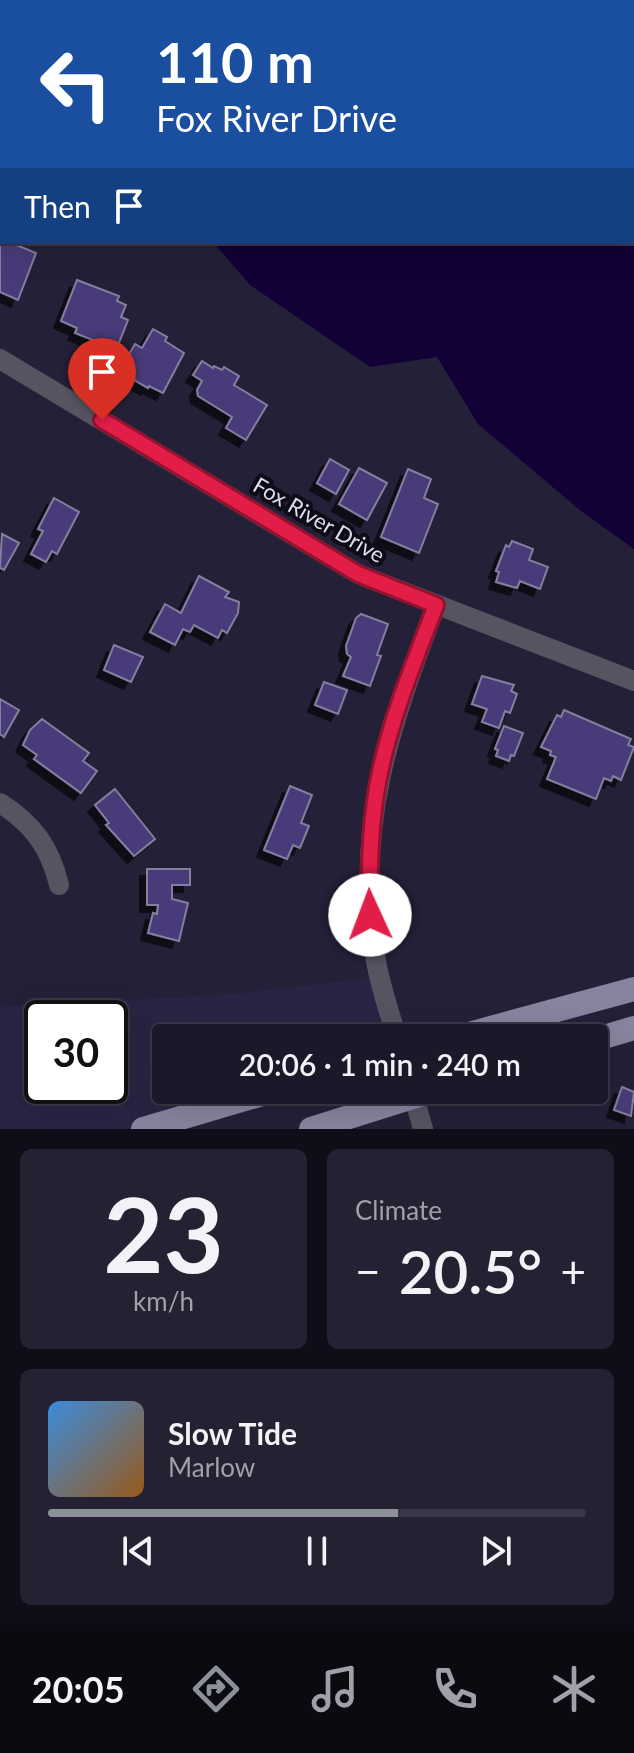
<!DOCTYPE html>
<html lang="en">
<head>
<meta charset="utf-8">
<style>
  :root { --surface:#1b182a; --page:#242132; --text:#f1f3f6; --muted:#a0a0a8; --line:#393747; --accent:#8c9099 }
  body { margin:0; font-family:Lato,sans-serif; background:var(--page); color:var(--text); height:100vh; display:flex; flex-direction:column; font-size:30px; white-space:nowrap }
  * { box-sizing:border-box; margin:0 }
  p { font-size:26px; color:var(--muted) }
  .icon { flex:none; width:44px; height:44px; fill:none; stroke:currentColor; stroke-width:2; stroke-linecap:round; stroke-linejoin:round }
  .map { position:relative; height:1129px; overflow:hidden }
  .panel { display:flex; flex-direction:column; gap:20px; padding:20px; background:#0f0d17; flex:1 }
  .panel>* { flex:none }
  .guide { position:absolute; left:0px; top:0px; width:634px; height:244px; box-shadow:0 8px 32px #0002,0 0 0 2px var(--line); background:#1a4fa0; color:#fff; overflow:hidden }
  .speed { position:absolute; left:24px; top:1000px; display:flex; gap:16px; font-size:40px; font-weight:700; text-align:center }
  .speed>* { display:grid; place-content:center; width:104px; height:104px; border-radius:50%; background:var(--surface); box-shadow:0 8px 32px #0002,0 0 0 2px var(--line); line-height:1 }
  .speed .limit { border:4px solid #111; border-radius:12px; background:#fff; color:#111 }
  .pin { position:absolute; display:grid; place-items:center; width:68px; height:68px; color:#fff; margin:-82px -34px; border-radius:50% 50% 50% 0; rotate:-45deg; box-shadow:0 0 8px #0007 }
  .pin .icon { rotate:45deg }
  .me { position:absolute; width:88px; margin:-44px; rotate:358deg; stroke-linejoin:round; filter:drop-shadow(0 0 6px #0008) }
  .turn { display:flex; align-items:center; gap:28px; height:168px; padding:0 24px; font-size:36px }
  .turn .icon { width:104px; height:104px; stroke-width:2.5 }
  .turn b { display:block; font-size:56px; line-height:68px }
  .then { display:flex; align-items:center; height:76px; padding:0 24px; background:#0003; gap:16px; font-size:30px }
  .big { font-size:60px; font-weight:600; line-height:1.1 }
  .panel .tile { flex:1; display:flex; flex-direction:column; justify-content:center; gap:12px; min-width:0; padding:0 28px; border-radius:12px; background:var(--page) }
  .panel .dial { align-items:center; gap:0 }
  .dial b { font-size:104px; line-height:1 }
  .song { display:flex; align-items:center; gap:24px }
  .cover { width:96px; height:96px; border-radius:12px; background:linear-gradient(135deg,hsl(210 70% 55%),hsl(30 70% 35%)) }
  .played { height:8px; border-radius:4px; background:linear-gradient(90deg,var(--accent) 65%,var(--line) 65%) }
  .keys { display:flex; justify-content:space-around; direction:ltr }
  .heat { display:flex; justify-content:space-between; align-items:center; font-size:44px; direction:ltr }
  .panel .tiles { flex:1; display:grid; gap:20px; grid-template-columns:1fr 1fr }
  .tile:last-child { grid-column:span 2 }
  .trip { position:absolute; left:152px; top:1024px; width:456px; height:80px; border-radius:8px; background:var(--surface); box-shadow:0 8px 32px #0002,0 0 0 2px var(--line); font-weight:600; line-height:80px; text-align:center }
  .menu { display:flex; height:128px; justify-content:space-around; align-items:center; background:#0b0a11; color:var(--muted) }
  .menu .icon { width:56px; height:56px }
  .menu .current { color:var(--accent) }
  .menu b { font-size:36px; color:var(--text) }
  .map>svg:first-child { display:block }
  .built { fill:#292443; fill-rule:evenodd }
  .water { fill:#130036 }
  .building { fill:#483b79; stroke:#837f9e; stroke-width:2; filter:url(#shadow) }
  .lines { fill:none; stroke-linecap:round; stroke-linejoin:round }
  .street { stroke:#565461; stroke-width:20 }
  .primary { stroke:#87849e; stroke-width:24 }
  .route-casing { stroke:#92132f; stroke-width:20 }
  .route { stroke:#e11d48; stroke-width:14 }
  .labels { text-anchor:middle; stroke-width:8; stroke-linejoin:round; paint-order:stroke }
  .street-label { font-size:22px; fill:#dfddee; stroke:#0d0b16 }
</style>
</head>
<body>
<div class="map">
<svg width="634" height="1129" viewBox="0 0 634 1129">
  <defs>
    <filter id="shadow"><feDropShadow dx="-7" dy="7" stdDeviation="0" flood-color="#0009"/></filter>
  </defs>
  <rect width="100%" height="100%" fill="#242038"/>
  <path class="built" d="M379 977 397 1038H166V1090H276L143 1129H0V1007L233 994ZM42 1018H110V1086H42Z"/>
  <path class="water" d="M0 0H634V549L581 511 478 424 437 357 370 367 250 285 213 242H632V2H2V74Z"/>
  <g class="building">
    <path d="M0 225 2 242H9L36 253 18 300 0 292Z"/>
    <path d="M77 280 119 296 117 301 126 305 121 317 128 320 109 368 86 359 93 340 75 333 77 328 61 321Z"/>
    <path d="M153 329 167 337 165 341 184 353 163 393 149 386 148 388 119 371 135 344 142 348Z"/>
    <path d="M202 361 213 368 214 366 222 370 224 367 239 376 234 385 267 405 246 440 226 428 232 417 198 396 197 390 202 381 193 375Z"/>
    <path d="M330 459 349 470 336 494 317 483Z"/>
    <path d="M359 468 387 483 367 520 339 504Z"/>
    <path d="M408 469 431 479 424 498 438 504 419 553 381 537Z"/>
    <path d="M54 498 79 512 57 554 52 551 46 562 31 554 43 531 38 529Z"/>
    <path d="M2 534 19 543 4 570 0 568Z"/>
    <path d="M512 541 533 549 529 560 548 567 540 589 520 581 517 588 496 582 499 572 496 571 506 545 509 547Z"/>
    <path d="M199 576 229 592 225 597 239 602 238 613 227 633 222 630 218 638 194 625 190 632 183 629 175 645 150 632 165 604 181 613Z"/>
    <path d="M361 614 388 624 377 655 381 656 370 686 343 676 351 657 347 654 346 646 356 618Z"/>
    <path d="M114 645 143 657 131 682 104 670Z"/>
    <path d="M482 676 514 685 511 691 517 694 510 713 505 711 499 728 482 722 487 709 472 704Z"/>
    <path d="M324 682 347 690 338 714 315 705Z"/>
    <path d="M0 699 19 710 4 737 0 734Z"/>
    <path d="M564 710 631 739 628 745 634 747 621 780 613 776 611 781 604 778 596 799 547 779 556 757 550 755 551 751 541 747 557 715 561 717Z"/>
    <path d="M42 719 89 753 83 761 97 771 81 793 34 759 37 755 23 745 30 730Z"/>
    <path d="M504 726 523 733 514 756 511 755 509 761 496 756 498 750 495 749Z"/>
    <path d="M290 786 312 795 301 823 309 826 300 848 293 845 287 859 264 850Z"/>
    <path d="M115 789 155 839 134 856 106 825 109 823 95 805Z"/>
    <path d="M147 869H190V885H172V899L188 903 179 941 148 933 153 913 157 914 158 905H147Z"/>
    <path d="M622 1087 634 1092 631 1116 614 1110Z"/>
  </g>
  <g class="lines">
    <g class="street">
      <path d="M0 359 358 574 634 681"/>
      <path d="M0 803C33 824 50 847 59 885"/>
      <path d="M397 1038C389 1011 379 983 375 955 355 822 390 727 436 605"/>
      <path d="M412 1090 423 1129"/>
    </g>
    <g class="primary">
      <path d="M454 1038 634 989"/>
      <path d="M594 1040 634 1028"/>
      <path d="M143 1129 276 1090"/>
      <path d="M311 1129 435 1090"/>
    </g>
  </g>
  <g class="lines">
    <defs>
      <path id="route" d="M102 420 358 574 436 605C416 658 393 712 381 768 370 816 369 866 370 915"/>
    </defs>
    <use href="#route" class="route-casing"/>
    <use href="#route" class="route"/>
  </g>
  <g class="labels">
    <g class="street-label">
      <text transform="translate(319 520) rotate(30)" y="8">Fox River Drive</text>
    </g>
  </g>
</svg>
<div class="speed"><div class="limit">30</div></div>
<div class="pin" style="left:102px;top:420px;background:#d93025"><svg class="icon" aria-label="arrive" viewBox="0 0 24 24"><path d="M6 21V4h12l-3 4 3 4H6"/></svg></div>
<svg class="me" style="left:370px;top:915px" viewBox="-20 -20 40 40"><circle r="19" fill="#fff"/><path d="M0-13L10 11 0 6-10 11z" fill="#e11d48"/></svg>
<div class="trip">20:06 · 1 min · 240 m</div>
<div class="guide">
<div class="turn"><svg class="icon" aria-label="left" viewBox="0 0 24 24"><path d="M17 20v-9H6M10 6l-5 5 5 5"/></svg><div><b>110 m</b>Fox River Drive</div></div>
<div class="then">Then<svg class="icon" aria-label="arrive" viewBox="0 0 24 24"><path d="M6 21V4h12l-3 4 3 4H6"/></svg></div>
</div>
</div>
<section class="panel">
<div class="tiles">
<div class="tile dial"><b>23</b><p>km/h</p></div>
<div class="tile"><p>Climate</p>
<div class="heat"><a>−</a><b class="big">20.5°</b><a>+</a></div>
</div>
<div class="tile">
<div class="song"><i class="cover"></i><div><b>Slow Tide</b><p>Marlow</p></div></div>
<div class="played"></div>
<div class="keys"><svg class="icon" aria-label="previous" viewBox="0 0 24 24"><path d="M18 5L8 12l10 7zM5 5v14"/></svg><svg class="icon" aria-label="pause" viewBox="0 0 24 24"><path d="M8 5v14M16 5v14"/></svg><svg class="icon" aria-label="next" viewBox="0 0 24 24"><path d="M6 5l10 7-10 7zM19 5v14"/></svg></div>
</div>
</div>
</section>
<nav class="menu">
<b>20:05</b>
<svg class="icon current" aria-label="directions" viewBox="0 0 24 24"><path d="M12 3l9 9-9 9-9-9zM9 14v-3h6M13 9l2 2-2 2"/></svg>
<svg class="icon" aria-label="music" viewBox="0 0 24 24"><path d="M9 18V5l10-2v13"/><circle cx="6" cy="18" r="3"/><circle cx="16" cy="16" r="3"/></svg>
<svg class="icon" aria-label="phone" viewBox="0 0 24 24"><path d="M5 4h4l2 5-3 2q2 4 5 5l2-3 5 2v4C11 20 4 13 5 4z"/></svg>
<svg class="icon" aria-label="climate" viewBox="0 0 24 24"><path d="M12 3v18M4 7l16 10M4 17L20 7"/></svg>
</nav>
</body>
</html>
